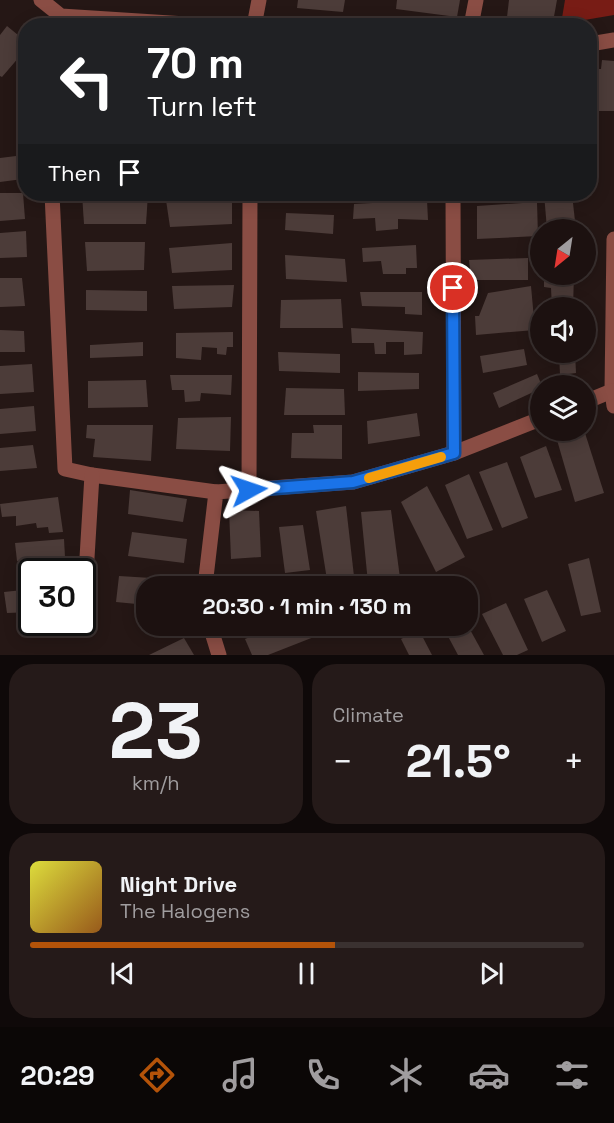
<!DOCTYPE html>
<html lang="en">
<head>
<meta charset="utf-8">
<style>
  :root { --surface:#1c1110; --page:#251a19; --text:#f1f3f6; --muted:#a09d9f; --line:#3a3130; --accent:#b45309 }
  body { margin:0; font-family:"Space Grotesk",sans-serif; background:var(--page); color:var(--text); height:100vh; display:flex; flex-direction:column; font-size:22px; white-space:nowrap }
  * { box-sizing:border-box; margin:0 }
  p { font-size:20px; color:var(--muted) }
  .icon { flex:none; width:33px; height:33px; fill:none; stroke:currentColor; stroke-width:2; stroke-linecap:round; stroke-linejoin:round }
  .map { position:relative; height:655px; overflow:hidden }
  .drawer { display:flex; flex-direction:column; gap:9px; padding:9px; background:#0f0909; flex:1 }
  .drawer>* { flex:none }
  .hud { position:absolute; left:18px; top:18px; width:579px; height:183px; border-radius:24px; box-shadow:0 3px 15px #0003,0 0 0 2px var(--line); background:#202124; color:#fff; overflow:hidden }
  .needle { width:39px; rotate:210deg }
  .tools { position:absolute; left:530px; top:219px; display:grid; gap:12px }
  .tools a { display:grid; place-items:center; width:66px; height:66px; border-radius:50%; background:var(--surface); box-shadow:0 3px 15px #0003,0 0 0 2px var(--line); font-size:30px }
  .speed { position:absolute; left:18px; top:558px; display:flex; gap:12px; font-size:30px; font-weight:700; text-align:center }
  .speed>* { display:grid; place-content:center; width:78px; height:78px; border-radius:50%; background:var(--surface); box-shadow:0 3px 15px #0003,0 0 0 2px var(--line); line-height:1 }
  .speed .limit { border:3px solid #111; border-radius:9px; background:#fff; color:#111 }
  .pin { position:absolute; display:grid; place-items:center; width:51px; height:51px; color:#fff; margin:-26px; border:3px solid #fff; border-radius:50%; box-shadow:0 2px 6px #0007 }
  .me { position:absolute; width:66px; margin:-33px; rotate:85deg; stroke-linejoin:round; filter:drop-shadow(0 0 4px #0008) }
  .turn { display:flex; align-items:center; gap:21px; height:126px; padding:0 30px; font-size:27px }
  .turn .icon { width:78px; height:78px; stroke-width:2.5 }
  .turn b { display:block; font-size:42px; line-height:51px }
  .then { display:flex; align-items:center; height:57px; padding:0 30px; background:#0003; gap:12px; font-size:22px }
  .big { font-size:45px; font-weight:700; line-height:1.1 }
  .drawer .tile { flex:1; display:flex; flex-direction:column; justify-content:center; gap:9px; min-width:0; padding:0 21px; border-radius:24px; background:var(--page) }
  .drawer .dial { align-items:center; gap:0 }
  .dial b { font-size:78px; line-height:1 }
  .song { display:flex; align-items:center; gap:18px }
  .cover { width:72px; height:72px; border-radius:9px; background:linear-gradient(135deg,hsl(60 70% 55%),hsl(30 70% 35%)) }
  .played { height:6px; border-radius:3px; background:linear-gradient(90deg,var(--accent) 55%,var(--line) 55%) }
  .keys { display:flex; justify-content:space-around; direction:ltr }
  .heat { display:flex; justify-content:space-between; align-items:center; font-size:33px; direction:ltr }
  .drawer .tiles { flex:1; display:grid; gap:9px; grid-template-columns:1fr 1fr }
  .tile:last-child { grid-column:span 2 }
  .trip { position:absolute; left:136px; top:576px; width:342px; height:60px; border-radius:24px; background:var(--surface); box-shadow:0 3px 15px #0003,0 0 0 2px var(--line); font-weight:700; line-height:60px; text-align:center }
  .tab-bar { display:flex; height:96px; justify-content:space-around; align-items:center; background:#0b0706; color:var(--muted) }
  .tab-bar .icon { width:42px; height:42px }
  .tab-bar .on { color:var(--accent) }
  .tab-bar b { font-size:27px; color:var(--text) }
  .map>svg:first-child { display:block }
  .green { fill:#781c15 }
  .building { fill:#4c3c39 }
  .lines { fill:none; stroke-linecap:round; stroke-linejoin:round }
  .minor { stroke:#8a4d44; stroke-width:15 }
  .route-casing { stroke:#114b97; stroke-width:15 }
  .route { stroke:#1a73e8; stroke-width:10 }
  .slow { stroke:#f59e0b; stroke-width:10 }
</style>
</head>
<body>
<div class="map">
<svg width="614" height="655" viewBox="0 0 614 655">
  <rect width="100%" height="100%" fill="#251715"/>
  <path class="green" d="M565 0H614V15L561 24Z"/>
  <g class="building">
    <path d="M298 0H345L343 12 297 8Z"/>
    <path d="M397 0H460L457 17 396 9Z"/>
    <path d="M509 0H557L553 22 507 17Z"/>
    <path d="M7 26 18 35 26 25V49L2 77 0 76V35Z"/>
    <path d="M602 60 614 61V111H590V69H601Z"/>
    <path d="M24 155 23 179 0 182V158Z"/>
    <path d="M0 193H23L25 219 0 221Z"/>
    <path d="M82 194H148L146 224H84Z"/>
    <path d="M544 194H572L576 230 547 229Z"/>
    <path d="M232 197V224L170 227 166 200Z"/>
    <path d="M427 200 428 220 398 219V229L376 231 375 218 353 219 354 204Z"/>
    <path d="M537 202 538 236 477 239V206Z"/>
    <path d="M286 213 334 215 333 234 285 230Z"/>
    <path d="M26 231 27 257 0 258V233Z"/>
    <path d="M85 242H145L144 270 87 271Z"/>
    <path d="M232 243V270L172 273 169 248Z"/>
    <path d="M416 245 417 268H406V274H383L381 261 363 262 362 248Z"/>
    <path d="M285 255 345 259 347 282 286 279Z"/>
    <path d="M528 258V280H471L469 260Z"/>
    <path d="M544 274H574L573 308H552L551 288 544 287Z"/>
    <path d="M0 278H22L25 306 0 307Z"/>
    <path d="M234 285 232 307 174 309 172 286Z"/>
    <path d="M531 286 535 330 476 335 475 316H479L488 293Z"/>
    <path d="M86 290 147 291V311L86 310Z"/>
    <path d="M360 292H422V315L405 314V307L362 306Z"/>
    <path d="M341 299 343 328H280L281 300Z"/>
    <path d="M351 328 423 332 422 354 404 355V342H386V354H375L374 343H352Z"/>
    <path d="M0 330 24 331 25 352H0Z"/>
    <path d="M233 332V347H227L226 355 217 354V348L202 347 201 360 176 358V333Z"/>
    <path d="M143 342V356L90 358V345Z"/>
    <path d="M524 349 527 365 483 373 480 356Z"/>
    <path d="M278 352 340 354V373L279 371Z"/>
    <path d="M559 352H575L576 373 560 375Z"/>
    <path d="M32 364 34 392 0 394V366Z"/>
    <path d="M358 372 419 373V389L358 391Z"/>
    <path d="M537 374 542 386 540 389 499 408 493 393Z"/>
    <path d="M170 375H232L231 395 201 393 200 401 185 402 184 390H172Z"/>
    <path d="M146 380 148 407 88 408V381Z"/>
    <path d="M286 388 344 389 345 415H284Z"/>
    <path d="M34 406 36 431 0 434V409Z"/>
    <path d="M417 413 420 436 368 444 367 421Z"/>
    <path d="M231 417 230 451 176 449 178 418Z"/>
    <path d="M87 425H153L151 461 93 457 95 439 86 438Z"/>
    <path d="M313 425H342V459L291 458 292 433H314Z"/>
    <path d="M585 433 604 493 575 502 557 440Z"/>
    <path d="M33 445 37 468 0 471V448Z"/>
    <path d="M546 446 562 490 535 498 520 457Z"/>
    <path d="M507 462 528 518 502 528 479 472Z"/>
    <path d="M469 474 493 530 467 539 445 485Z"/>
    <path d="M427 486 465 557 436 572 401 502Z"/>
    <path d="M130 490 187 499 183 522 128 514Z"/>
    <path d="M58 497 63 532 49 533 48 527 37 528 36 523 16 526V516L2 517 0 504Z"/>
    <path d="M346 506 355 585 328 586 316 511Z"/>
    <path d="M229 510 259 511 261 557 231 559Z"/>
    <path d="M391 510 400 578 368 583 361 512Z"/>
    <path d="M303 525 310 570 285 573 279 527Z"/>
    <path d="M132 532 187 539 184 563 128 556Z"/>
    <path d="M64 539 65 557 17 561 15 543Z"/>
    <path d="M589 558 601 612 581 616 568 564Z"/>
    <path d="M119 576 184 580V586H147V605L116 602Z"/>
    <path d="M32 589V612L7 613 4 592Z"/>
    <path d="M547 590 566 631 542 642 524 599Z"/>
    <path d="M506 603 528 650 517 655H503L482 614Z"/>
    <path d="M277 626H317L319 635 268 655H252L245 639Z"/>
    <path d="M447 626H468L484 655H458L443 627Z"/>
    <path d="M419 630 432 655H409L401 639Z"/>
    <path d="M184 638 194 655H149Z"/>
  </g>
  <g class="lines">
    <g class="minor">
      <path d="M41 0 61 16 217 26"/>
      <path d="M254 26 259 0"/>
      <path d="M471 26 476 0"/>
      <path d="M590 44 614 40"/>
      <path d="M52 194 65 469 92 475 216 492"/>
      <path d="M453 194 454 453"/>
      <path d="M614 239 612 391 614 406"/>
      <path d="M585 402 612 391"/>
      <path d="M249 490 250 194"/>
      <path d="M205 586 216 492 353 482 454 453 540 419"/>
      <path d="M83 624 92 475"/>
      <path d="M210 626 219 655"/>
    </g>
  </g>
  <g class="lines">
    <defs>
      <path id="route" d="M249 490 353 482 454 453 453 288"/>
    </defs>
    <use href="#route" class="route-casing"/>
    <use href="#route" class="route"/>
    <path class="slow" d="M369 478 441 457"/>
  </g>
</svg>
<div class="tools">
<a><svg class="needle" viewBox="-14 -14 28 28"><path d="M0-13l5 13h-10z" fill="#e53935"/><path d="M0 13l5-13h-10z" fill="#a09d9f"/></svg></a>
<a><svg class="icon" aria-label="sound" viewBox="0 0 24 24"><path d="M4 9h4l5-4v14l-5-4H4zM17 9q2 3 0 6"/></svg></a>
<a><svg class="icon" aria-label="layers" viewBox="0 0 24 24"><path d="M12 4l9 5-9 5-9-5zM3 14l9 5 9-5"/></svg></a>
</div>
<div class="speed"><div class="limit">30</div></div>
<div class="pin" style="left:453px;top:288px;background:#d93025"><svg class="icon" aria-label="arrive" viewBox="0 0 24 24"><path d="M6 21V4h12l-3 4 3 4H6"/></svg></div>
<svg class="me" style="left:249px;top:490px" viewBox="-20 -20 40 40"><path d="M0-17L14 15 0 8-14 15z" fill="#1a73e8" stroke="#fff" stroke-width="4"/></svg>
<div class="trip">20:30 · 1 min · 130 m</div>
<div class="hud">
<div class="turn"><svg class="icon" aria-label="left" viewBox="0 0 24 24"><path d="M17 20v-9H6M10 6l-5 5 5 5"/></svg><div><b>70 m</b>Turn left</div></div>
<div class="then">Then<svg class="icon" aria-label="arrive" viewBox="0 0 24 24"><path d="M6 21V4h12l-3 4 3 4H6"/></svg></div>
</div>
</div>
<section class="drawer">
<div class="tiles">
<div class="tile dial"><b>23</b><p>km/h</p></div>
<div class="tile"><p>Climate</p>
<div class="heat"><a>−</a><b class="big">21.5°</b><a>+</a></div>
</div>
<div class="tile">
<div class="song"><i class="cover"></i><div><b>Night Drive</b><p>The Halogens</p></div></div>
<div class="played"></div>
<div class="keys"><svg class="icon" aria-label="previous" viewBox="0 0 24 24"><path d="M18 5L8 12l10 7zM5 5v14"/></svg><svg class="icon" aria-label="pause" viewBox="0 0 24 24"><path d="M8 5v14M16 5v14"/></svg><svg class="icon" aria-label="next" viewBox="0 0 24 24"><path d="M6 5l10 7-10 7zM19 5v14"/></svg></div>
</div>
</div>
</section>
<nav class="tab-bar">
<b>20:29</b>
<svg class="icon on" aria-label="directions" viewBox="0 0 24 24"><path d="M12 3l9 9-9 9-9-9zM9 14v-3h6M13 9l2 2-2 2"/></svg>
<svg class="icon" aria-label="music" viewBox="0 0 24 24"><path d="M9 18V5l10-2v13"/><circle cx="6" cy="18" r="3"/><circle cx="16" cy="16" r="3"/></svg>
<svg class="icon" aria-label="phone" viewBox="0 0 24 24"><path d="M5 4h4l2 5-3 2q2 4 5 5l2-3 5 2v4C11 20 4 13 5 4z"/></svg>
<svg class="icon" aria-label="climate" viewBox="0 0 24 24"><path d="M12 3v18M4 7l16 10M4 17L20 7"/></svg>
<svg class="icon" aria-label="car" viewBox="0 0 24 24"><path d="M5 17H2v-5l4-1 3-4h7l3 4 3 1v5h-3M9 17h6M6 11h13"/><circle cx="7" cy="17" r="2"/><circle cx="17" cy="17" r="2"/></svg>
<svg class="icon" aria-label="filters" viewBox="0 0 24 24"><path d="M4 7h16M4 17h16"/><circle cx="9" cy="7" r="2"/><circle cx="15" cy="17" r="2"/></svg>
</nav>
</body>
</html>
